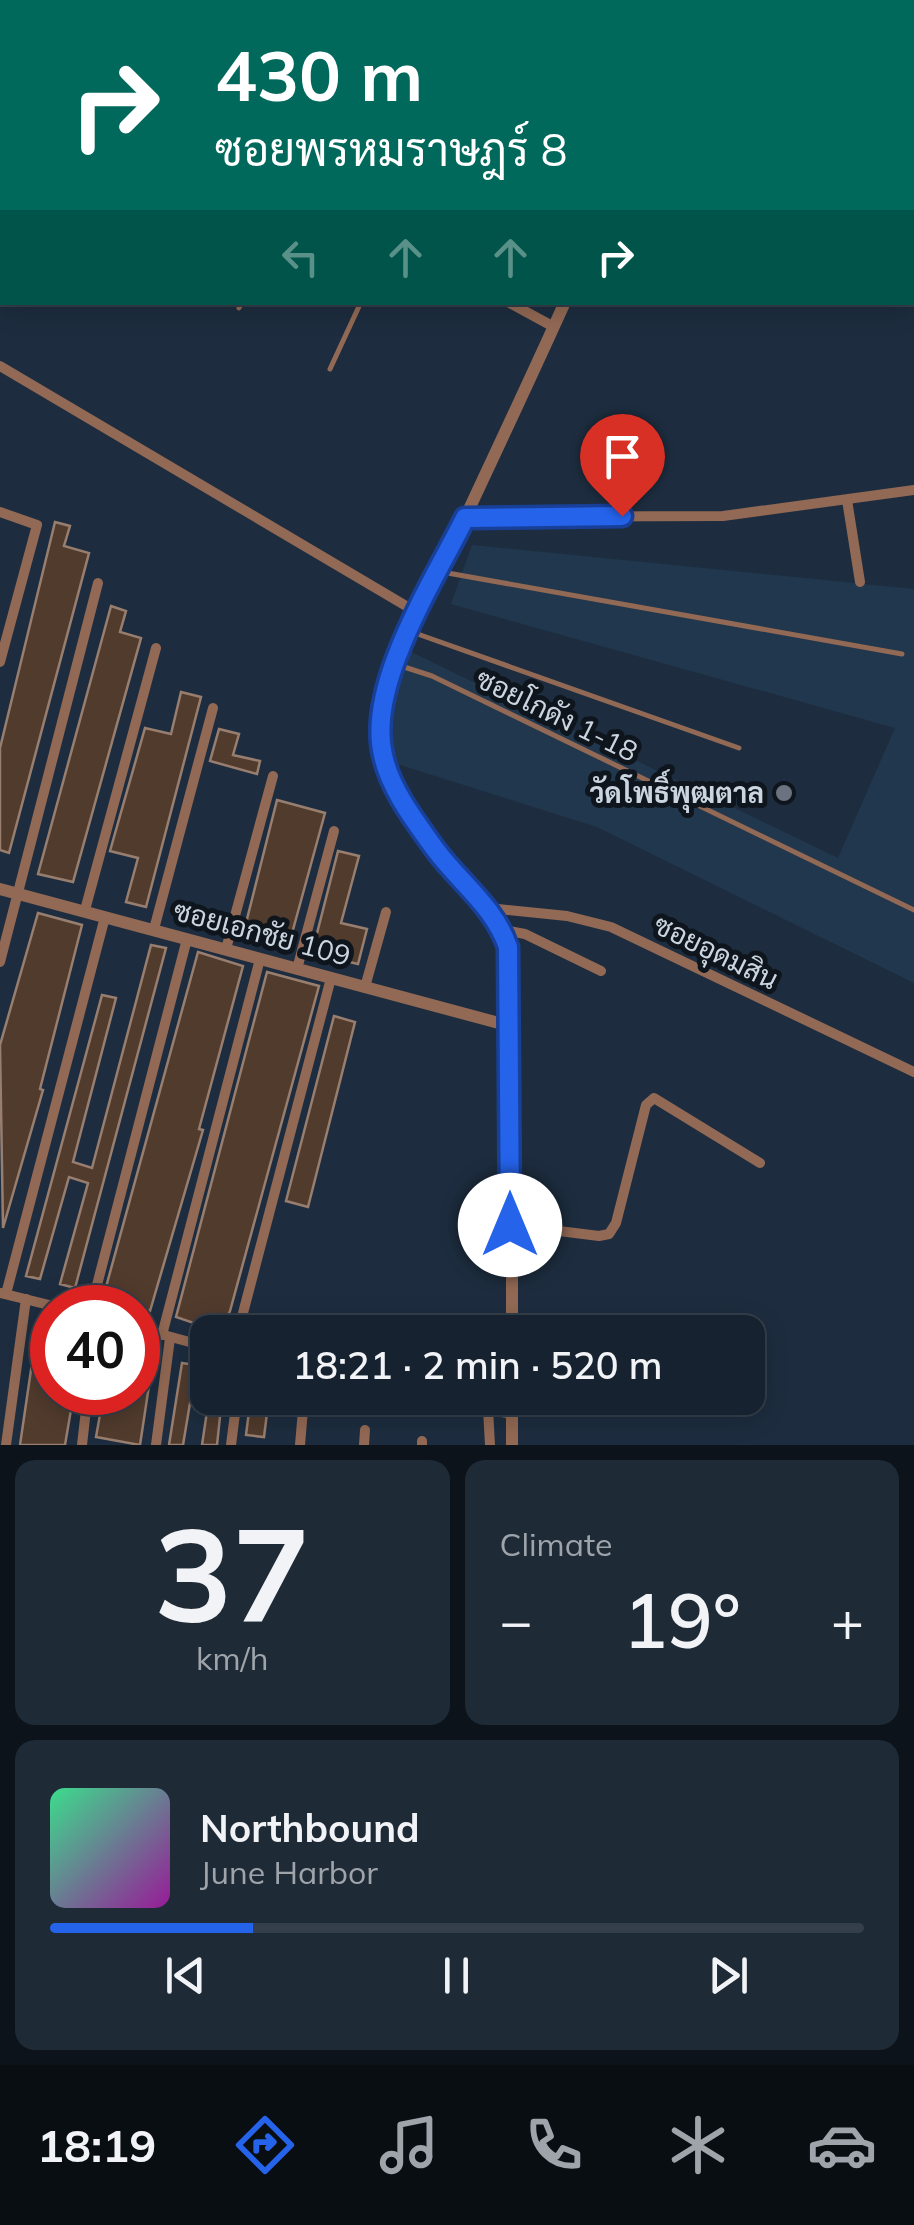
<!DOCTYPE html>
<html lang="en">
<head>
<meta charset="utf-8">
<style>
  :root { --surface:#16222f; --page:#1f2a37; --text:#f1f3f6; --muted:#9ea4aa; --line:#353f4b; --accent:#2563eb }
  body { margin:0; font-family:Mulish,Sarabun,sans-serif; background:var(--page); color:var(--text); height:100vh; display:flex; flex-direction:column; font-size:38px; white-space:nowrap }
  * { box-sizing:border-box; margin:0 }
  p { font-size:32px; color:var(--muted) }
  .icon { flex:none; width:55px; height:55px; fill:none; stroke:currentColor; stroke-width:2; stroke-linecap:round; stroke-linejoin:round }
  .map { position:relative; height:1445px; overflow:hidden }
  .panel { display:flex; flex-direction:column; gap:15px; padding:15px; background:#0c131a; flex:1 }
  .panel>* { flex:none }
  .banner { position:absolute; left:0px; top:0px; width:915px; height:305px; box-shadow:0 5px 25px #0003,0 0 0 2px var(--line); background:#00695c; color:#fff; overflow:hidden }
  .speed { position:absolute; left:30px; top:1285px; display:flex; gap:20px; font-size:50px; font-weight:700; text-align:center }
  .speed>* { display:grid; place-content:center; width:130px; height:130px; border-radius:50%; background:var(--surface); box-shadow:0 5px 25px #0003,0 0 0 2px var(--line); line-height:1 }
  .speed .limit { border:15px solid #d22; background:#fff; color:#111 }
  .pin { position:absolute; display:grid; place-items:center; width:85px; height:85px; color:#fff; margin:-102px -42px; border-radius:50% 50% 50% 0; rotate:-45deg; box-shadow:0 0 10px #0007 }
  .pin .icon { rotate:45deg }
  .me { position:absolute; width:110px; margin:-55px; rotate:0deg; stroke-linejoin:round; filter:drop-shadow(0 0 8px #0008) }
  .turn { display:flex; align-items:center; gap:35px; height:210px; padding:0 50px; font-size:45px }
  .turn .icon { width:130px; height:130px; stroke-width:2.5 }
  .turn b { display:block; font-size:70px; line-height:85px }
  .lanes { display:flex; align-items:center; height:95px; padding:0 50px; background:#0003; justify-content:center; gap:50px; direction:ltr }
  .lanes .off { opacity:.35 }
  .big { font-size:75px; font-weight:600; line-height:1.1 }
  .panel .tile { flex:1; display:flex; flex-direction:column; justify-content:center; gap:15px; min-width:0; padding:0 35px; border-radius:20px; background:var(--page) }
  .panel .dial { align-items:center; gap:0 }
  .dial b { font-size:130px; line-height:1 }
  .song { display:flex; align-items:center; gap:30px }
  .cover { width:120px; height:120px; border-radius:15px; background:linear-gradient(135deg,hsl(150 70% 55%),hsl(300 70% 35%)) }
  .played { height:10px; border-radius:5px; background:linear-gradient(90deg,var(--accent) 25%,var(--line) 25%) }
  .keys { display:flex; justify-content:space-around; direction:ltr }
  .heat { display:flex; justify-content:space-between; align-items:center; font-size:55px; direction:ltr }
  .panel .tiles { flex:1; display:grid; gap:15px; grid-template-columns:1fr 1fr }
  .tile:last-child { grid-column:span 2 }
  .trip { position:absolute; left:190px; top:1315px; width:575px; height:100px; border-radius:20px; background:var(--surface); box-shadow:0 5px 25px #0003,0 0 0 2px var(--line); font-weight:600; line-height:100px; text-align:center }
  .dock { display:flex; height:160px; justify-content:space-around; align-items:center; background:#090e13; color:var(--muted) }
  .dock .icon { width:70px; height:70px }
  .dock .selected { color:var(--accent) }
  .dock b { font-size:45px; color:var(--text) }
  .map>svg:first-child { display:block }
  .built { fill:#21374d }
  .building { fill:#513b2d; stroke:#987e6f; stroke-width:2.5 }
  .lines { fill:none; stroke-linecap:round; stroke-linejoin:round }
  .path { stroke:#768391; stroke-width:2.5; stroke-dasharray:5 8; stroke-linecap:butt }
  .service { stroke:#926954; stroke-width:5 }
  .minor { stroke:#926954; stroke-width:10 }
  .tertiary { stroke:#926954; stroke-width:12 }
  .route-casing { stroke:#184099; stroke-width:25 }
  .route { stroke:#2563eb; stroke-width:18 }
  .worship-dot { fill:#6b7280; stroke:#0e151d; stroke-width:4 }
  .labels { text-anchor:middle; stroke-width:10; stroke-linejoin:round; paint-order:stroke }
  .street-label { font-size:28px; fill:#cbd5e0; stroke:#0e151d }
  .poi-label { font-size:28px; font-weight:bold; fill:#cbd5e0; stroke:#0e151d; text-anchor:end }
</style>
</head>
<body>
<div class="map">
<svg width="914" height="1445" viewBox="0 0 914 1445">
  <rect width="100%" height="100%" fill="#1d2d3f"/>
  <path class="built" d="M472 545 914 589V983L597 827 397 764 391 745 393 705 409 651 838 858 895 728 451 604Z"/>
  <g class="building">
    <path d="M55 522 70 526 64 546 89 553 9 853 0 850V748Z"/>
    <path d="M111 606 126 611 120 632 141 638 73 882 38 874Z"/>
    <path d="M181 692 201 697 146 907 126 902 138 858 110 851 145 728 171 734Z"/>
    <path d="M219 729 239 734 233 755 260 761 257 774 210 761Z"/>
    <path d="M277 800 325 813 288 948 243 935Z"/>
    <path d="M338 851 359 856 341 923 367 929 358 964 312 953Z"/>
    <path d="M38 913 82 925 40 1089 43 1090 3 1228 0 1045Z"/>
    <path d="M151 945 166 948 75 1288 60 1284 88 1183 69 1177 40 1279 26 1276 102 995 116 998 73 1162 92 1168Z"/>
    <path d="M198 952 243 966 199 1129 203 1130 150 1311 103 1298Z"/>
    <path d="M267 972 319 986 230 1311 220 1332 176 1317Z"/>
    <path d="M334 1016 355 1022 308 1207 286 1201Z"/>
    <path d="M37 1329 52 1331 47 1394 73 1398 65 1445H20Z"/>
    <path d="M138 1343 155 1346 140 1445 96 1437 104 1392H138Z"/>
    <path d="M182 1363 196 1365 191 1397 183 1445H169Z"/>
    <path d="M209 1398H222L217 1445H202Z"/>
    <path d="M250 1403 268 1405 264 1437 246 1435Z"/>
  </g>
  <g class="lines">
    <path class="path" d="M345 2 347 0"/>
    <g class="service">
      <path d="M620 0 621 1"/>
      <path d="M766 0 767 2"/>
      <path d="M549 2 550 0"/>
      <path d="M239 308 242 302"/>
      <path d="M330 369 361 302"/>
      <path d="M442 572 902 654"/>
      <path d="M412 632 739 748"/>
      <path d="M398 665 432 676 914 910"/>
    </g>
    <g class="minor">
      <path d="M0 29 2 30"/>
      <path d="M508 302 554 327"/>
      <path d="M0 366 418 613"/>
      <path d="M847 500 860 582"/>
      <path d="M0 512 37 525 0 662"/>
      <path d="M465 517 723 516 914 490"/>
      <path d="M488 908 567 916 611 927 914 1072"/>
      <path d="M85 910 156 648"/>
      <path d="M154 929 213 708"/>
      <path d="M503 930 525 934 601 971"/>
      <path d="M226 949 273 776"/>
      <path d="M0 962 98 583"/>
      <path d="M297 969 334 831"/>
      <path d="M365 987 386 912"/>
      <path d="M511 1225 599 1236 609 1234 616 1223 646 1105 654 1098 760 1163"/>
      <path d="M1 1293 61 1308"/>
      <path d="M6 1294 105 917"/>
      <path d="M91 1308 187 939"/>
      <path d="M138 1328 208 1347"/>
      <path d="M238 1332 331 978"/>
      <path d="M162 1335 260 959"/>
      <path d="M430 1398 512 1414"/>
      <path d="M488 1409 490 1445"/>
      <path d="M6 1445 26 1299"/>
      <path d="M82 1445 88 1392"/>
      <path d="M156 1445 170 1338"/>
      <path d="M231 1445 237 1398"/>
      <path d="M300 1445 304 1398"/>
      <path d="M364 1445 365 1430"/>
      <path d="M422 1445V1441"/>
    </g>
    <g class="tertiary">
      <path d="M314 0 318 2"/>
      <path d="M912 140H914"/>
      <path d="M0 889 510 1026"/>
      <path d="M512 1332V963C495 891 419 845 388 773 376 744 380 713 389 683 402 637 428 595 449 552 488 469 527 386 565 302"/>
      <path d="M512 1398V1445"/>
    </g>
  </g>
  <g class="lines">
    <defs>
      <path id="route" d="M510 1225 508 947C494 906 460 883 435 849 415 821 390 789 383 755 366 685 435 579 465 518L622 516"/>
    </defs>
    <use href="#route" class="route-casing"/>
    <use href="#route" class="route"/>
  </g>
  <circle class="worship-dot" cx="784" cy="793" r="10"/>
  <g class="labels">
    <g class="street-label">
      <text transform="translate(557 715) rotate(26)" y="10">ซอยโกดัง 1-18</text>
      <text transform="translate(262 933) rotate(15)" y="10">ซอยเอกชัย 109</text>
      <text transform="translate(716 952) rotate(26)" y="10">ซอยอุดมสิน</text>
    </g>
    <g class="poi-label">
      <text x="764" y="803">วัดโพธิ์พุฒตาล</text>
    </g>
  </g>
</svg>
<div class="speed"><div class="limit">40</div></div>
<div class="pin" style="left:622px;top:516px;background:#d93025"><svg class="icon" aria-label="arrive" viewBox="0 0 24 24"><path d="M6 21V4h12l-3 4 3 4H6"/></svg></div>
<svg class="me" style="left:510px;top:1225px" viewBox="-20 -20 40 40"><circle r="19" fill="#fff"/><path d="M0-13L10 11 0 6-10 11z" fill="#2563eb"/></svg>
<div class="trip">18:21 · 2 min · 520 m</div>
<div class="banner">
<div class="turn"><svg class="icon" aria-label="right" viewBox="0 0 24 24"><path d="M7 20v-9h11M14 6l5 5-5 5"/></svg><div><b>430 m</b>ซอยพรหมราษฎร์ 8</div></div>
<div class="lanes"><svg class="icon off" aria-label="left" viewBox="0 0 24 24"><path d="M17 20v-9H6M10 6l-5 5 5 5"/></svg><svg class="icon off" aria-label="ahead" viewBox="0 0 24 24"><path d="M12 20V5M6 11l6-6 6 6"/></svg><svg class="icon off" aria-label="ahead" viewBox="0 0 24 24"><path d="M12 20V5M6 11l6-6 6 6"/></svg><svg class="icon" aria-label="right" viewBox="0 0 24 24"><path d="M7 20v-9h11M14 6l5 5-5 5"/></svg></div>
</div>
</div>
<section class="panel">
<div class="tiles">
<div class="tile dial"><b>37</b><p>km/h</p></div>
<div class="tile"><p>Climate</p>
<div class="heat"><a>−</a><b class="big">19°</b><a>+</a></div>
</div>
<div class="tile">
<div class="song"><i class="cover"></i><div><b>Northbound</b><p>June Harbor</p></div></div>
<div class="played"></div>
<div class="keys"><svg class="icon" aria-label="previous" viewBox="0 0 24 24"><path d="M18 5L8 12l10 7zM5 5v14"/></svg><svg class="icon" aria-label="pause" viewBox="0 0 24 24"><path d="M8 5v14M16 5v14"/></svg><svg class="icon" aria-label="next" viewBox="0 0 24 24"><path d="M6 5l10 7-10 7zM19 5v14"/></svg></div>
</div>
</div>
</section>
<nav class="dock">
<b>18:19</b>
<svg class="icon selected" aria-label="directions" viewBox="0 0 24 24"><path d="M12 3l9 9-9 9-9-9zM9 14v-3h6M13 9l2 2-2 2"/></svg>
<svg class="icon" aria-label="music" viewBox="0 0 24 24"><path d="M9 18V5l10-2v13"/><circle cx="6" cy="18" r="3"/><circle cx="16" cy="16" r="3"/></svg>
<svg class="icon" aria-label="phone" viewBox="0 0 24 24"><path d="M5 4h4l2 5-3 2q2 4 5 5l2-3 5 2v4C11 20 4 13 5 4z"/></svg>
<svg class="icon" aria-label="climate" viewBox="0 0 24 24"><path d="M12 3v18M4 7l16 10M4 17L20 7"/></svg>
<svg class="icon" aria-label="car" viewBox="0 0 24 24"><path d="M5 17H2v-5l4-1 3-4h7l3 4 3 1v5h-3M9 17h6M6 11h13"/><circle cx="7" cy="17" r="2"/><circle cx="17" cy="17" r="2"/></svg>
</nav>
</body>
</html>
